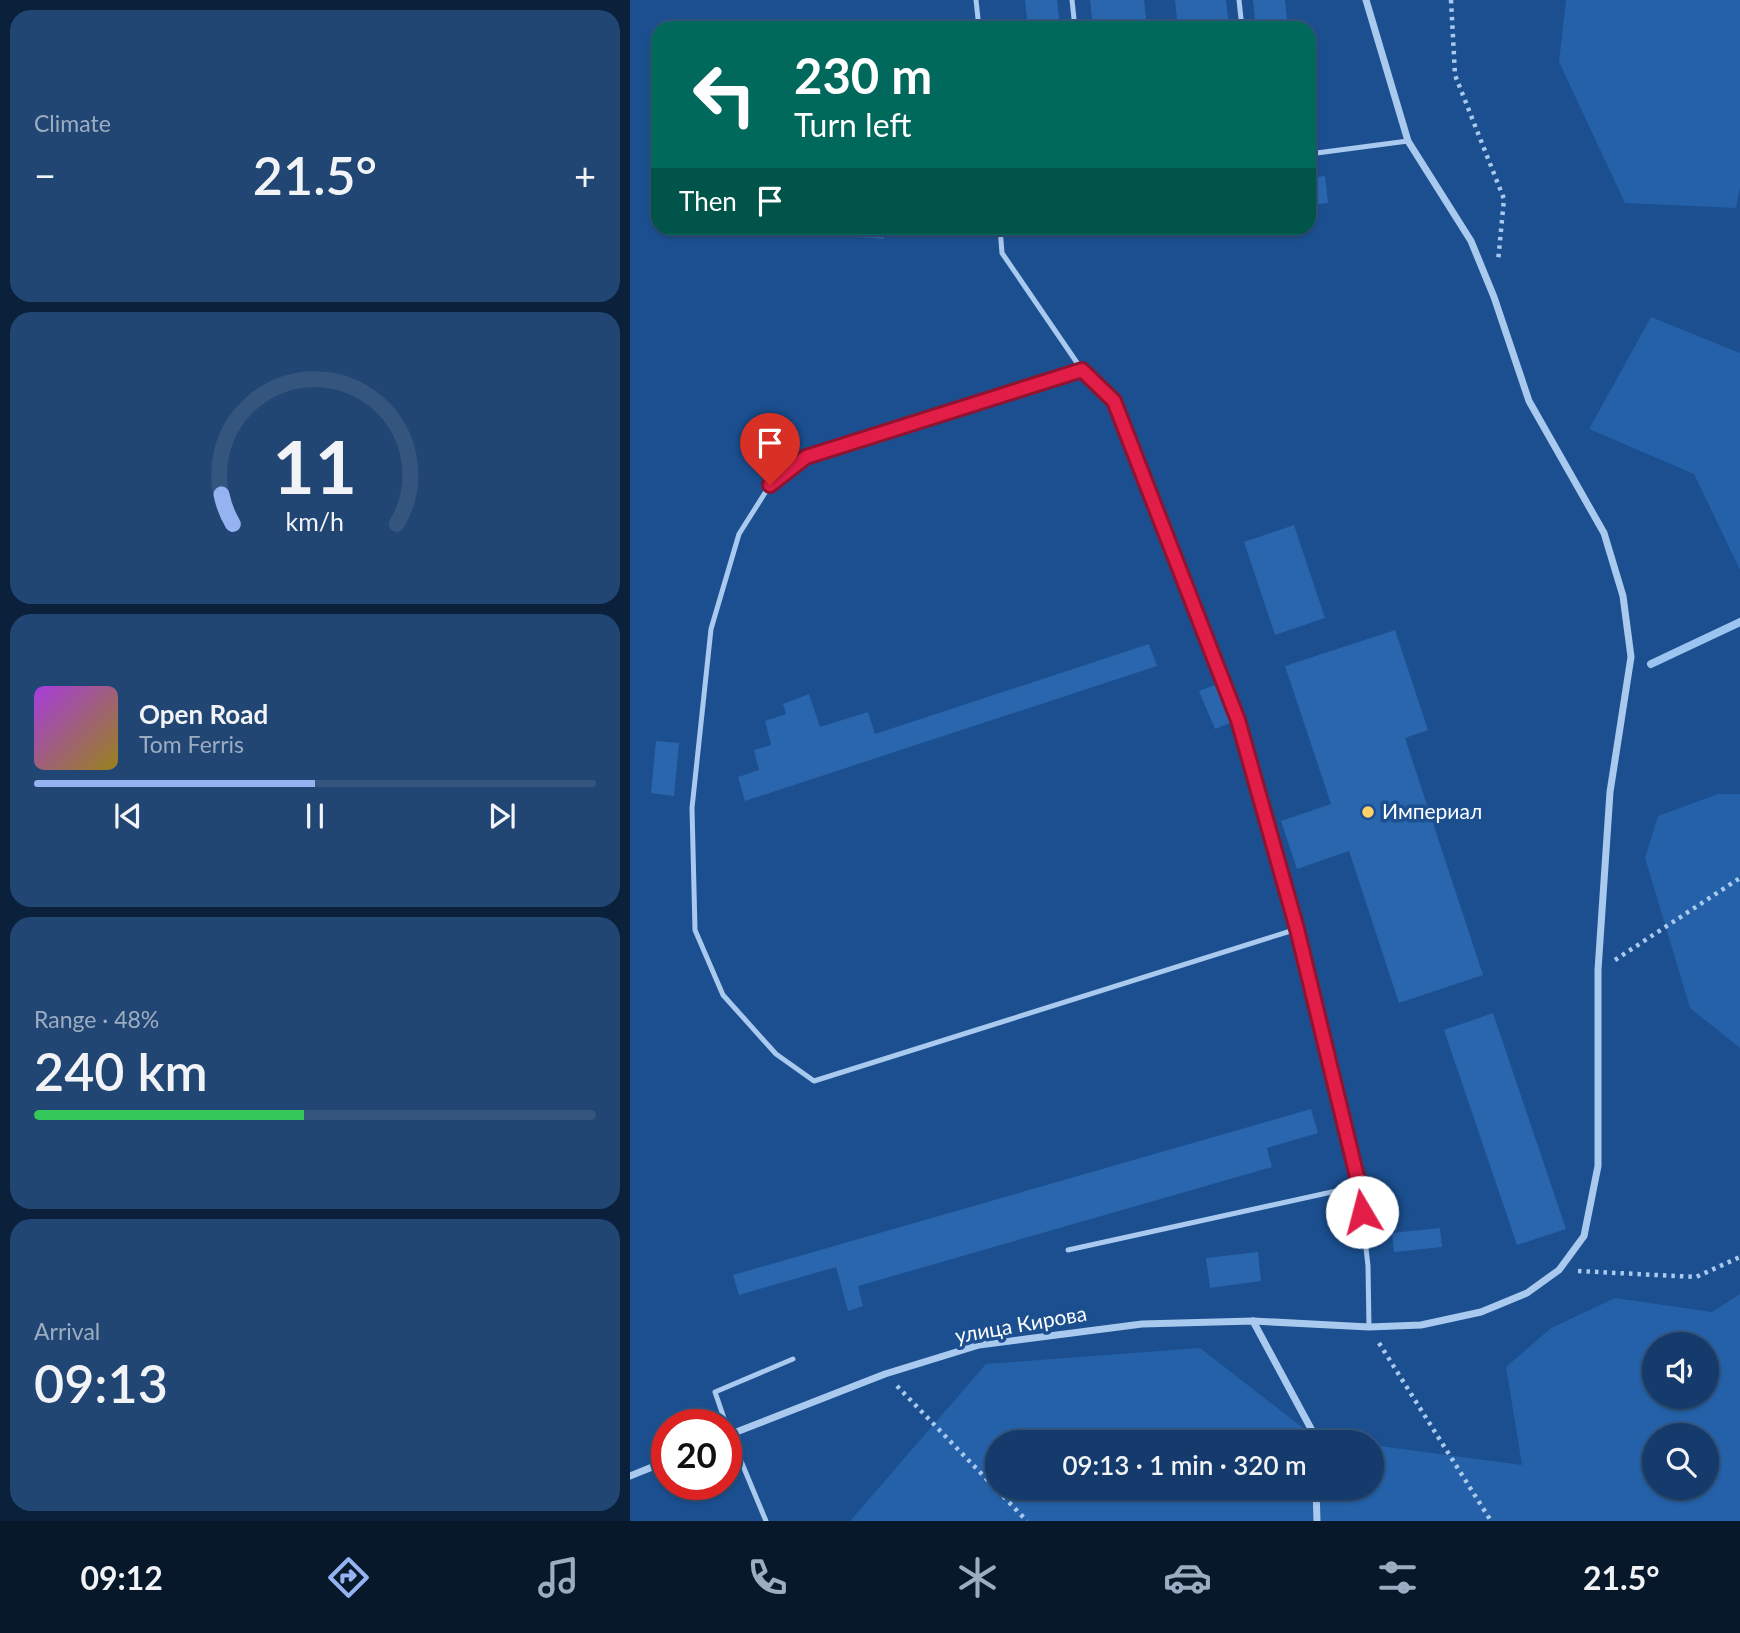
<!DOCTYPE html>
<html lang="en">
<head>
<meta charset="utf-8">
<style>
  :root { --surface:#143b6b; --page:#214673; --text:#f1f3f6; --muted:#9dadc1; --line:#33557e; --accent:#95b2f1 }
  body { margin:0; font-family:Lato,sans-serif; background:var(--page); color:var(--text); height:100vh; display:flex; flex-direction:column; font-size:26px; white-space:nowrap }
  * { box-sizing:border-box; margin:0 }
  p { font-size:23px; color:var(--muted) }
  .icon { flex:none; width:38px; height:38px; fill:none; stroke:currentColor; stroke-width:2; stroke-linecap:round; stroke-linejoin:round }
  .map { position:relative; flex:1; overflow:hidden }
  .side { display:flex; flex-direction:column; gap:10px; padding:10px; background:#0b203b; width:630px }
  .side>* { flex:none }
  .banner { position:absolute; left:21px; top:21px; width:665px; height:214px; border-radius:21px; box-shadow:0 2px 5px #0004,0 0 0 2px var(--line); background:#00695c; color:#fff; overflow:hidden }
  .tools { position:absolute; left:1012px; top:1332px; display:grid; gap:14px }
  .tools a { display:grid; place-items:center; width:77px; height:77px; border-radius:50%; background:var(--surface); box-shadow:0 2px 5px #0004,0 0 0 2px var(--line); font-size:35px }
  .speed { position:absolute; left:21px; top:1409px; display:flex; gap:14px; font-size:35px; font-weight:700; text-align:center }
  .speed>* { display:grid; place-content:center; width:91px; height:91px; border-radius:50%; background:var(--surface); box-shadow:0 2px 5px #0004,0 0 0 2px var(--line); line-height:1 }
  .speed .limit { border:10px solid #d22; background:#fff; color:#111 }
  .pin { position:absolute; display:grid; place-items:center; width:60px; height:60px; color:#fff; margin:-72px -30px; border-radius:50% 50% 50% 0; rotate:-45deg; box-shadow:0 0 7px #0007 }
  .pin .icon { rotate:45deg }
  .me { position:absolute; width:77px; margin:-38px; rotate:352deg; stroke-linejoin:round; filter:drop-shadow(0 0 5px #0008) }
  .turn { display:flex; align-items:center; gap:24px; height:147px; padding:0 28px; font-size:32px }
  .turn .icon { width:91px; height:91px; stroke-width:2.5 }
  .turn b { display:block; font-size:49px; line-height:60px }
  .then { display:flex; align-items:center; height:66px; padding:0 28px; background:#0003; gap:14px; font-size:26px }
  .big { font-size:52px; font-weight:600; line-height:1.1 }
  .side .card { flex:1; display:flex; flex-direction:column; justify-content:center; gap:10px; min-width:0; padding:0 24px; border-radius:21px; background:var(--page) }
  .side .dial { align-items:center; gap:0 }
  .dial svg { height:182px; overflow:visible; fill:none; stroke:var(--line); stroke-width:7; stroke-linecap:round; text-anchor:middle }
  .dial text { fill:var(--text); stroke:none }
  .song { display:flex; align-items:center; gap:21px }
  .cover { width:84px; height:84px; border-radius:10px; background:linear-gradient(135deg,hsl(280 70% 55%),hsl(50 70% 35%)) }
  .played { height:7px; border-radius:4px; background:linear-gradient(90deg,var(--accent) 50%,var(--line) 50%) }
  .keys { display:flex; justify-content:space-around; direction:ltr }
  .heat { display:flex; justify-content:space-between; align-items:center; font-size:38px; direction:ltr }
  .charge { height:10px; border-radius:5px; background:linear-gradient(90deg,#34c759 48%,var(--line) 0) }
  .trip { position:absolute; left:355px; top:1430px; width:399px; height:70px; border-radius:35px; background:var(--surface); box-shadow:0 2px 5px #0004,0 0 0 2px var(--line); font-weight:600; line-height:70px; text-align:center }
  .tab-bar { display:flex; height:112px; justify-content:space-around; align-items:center; background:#08182b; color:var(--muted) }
  .tab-bar .icon { width:49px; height:49px }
  .tab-bar .current { color:var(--accent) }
  .tab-bar b { font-size:32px; color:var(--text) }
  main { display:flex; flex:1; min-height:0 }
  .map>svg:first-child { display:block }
  .green { fill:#2461a8; fill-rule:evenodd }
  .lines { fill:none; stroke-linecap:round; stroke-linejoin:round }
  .stream { stroke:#9cc4f0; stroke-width:8 }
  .building { fill:#2a66ad }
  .path { stroke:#a9c9ee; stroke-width:4.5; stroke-dasharray:3.5 5; stroke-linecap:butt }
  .service { stroke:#a9c9ee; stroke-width:5 }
  .minor { stroke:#a9c9ee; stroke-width:7 }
  .route-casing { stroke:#92132f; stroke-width:18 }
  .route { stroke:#e11d48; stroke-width:12 }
  .poi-dot { fill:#ffd166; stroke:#1b4f8f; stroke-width:2.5 }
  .labels { text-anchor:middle; stroke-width:7; stroke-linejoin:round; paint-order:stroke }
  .poi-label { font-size:21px; fill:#fff; stroke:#1b4f8f; text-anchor:start }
  .street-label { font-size:21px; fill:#fff; stroke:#1b4f8f }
</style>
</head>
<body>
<main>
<section class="side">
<div class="card"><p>Climate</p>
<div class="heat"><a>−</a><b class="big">21.5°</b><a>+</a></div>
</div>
<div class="card dial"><svg viewBox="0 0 100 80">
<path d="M14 69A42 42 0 1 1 86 69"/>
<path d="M14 69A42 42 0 0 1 9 56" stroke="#95b2f1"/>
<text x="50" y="56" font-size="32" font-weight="700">11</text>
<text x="50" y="72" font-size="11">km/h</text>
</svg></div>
<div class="card">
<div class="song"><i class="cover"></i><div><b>Open Road</b><p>Tom Ferris</p></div></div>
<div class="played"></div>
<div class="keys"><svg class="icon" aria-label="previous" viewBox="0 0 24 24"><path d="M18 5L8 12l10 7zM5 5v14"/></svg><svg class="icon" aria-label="pause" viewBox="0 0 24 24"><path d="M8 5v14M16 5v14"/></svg><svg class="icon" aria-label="next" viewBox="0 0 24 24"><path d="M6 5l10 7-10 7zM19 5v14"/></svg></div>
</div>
<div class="card"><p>Range · 48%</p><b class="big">240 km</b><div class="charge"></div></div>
<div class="card"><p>Arrival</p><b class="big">09:13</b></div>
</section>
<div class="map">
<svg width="1110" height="1521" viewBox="0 0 1110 1521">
  <rect width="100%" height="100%" fill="#1b4f8f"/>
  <g class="green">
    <path d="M936 0H1110V188L1106 208 995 203 929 62Z"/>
    <path d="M1021 317 1110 353V570L1064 474 959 429Z"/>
    <path d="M1088 794H1110V1048L1060 1008 1015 858 1028 816Z"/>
    <path d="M1110 1294V1521H220L356 1364 570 1348 686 1438 716 1442H368V1488H742V1445L892 1465 876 1367 921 1328 985 1298 1082 1312ZM1024 1344H1076V1396H1024ZM1024 1435H1076V1488H1024Z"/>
  </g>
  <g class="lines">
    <path class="stream" d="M1021 664 1110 622"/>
  </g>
  <g class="building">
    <path d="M395 0H427L430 28H398Z"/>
    <path d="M460 0H514L517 28H463Z"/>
    <path d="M545 0H596L599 28H548Z"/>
    <path d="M623 0H655L658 28H626Z"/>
    <path d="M695 176 698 203 679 205V178Z"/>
    <path d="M200 228H255L254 239 200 235Z"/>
    <path d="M420 228H462V229L421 234Z"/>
    <path d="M664 525 695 618 645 635 614 542Z"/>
    <path d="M765 630 798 730 775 738 853 975 769 1003 719 851 667 869 651 821 701 804 655 666Z"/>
    <path d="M519 644 527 666 115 801 108 777 129 770 124 750 141 745 135 721 156 714 153 704 179 694 190 727 238 712 245 734Z"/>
    <path d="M585 685 600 723 585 729 569 691Z"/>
    <path d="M26 741 49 743 44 796 21 793Z"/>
    <path d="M863 1013 936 1229 887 1245 814 1030Z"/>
    <path d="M681 1109 688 1133 637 1148 642 1167 228 1286 233 1306 218 1311 206 1267 109 1295 103 1275Z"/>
    <path d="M810 1228 812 1247 764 1252 762 1233Z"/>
    <path d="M628 1252 631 1281 580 1288 576 1258Z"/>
  </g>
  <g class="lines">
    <g class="path">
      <path d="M821 0 825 75 874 199 868 262"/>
      <path d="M985 960 1110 878"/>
      <path d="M948 1271 1066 1277 1110 1257"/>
      <path d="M749 1343 861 1521"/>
      <path d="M267 1386 397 1521"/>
    </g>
    <g class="service">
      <path d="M346 0 349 28"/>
      <path d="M442 0 445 28"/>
      <path d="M609 0 612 28"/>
      <path d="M679 154 778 141"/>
      <path d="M370 228 372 253 452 370 484 401 608 720 667 929 729 1186 738 1266 739 1327"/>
      <path d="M452 370 176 457 140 485 109 534 81 629 62 808 65 930 93 995 146 1054 184 1081 667 929"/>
      <path d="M438 1250 729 1186"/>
      <path d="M96 1424 85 1392 163 1359"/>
      <path d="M96 1425 136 1521"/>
    </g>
    <g class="minor">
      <path d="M623 1321 686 1438V1442"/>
      <path d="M96 1436 255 1374 349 1345 512 1324 623 1321 739 1327 791 1325 851 1312 897 1293 929 1270 954 1236 968 1166V970L980 792 1001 657 993 596 974 533 899 401 864 297 841 241 778 141 736 0"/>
      <path d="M0 1476 37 1461"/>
      <path d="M686 1488 687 1521"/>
    </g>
  </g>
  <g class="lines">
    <defs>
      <path id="route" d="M140 485 176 457 452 370 484 401 608 720 667 929 729 1185 732 1212"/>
    </defs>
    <use href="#route" class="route-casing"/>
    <use href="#route" class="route"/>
  </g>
  <circle class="poi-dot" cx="738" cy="812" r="7"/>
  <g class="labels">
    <g class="poi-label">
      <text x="752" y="819">Империал</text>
    </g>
    <g class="street-label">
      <text transform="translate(391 1325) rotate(-10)" y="7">улица Кирова</text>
    </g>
  </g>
</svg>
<div class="tools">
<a><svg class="icon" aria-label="sound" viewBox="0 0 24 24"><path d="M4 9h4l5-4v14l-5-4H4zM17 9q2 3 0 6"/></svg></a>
<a><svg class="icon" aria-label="search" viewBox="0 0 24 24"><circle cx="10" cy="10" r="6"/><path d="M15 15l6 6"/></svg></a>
</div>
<div class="speed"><div class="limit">20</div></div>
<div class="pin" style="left:140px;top:485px;background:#d93025"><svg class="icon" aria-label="arrive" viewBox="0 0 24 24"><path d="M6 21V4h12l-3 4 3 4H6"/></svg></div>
<svg class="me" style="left:732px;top:1212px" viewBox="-20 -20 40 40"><circle r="19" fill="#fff"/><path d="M0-13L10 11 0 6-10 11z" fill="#e11d48"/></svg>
<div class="trip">09:13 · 1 min · 320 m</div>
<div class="banner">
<div class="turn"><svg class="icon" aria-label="left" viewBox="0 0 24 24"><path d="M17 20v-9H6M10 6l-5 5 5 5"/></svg><div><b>230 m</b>Turn left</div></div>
<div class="then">Then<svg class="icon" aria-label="arrive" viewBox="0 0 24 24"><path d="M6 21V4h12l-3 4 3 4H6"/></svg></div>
</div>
</div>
</main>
<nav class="tab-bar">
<b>09:12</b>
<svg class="icon current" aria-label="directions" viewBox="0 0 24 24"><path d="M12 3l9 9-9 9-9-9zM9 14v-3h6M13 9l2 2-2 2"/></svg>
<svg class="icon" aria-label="music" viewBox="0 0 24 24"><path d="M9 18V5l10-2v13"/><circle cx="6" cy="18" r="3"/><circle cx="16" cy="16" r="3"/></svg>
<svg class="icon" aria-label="phone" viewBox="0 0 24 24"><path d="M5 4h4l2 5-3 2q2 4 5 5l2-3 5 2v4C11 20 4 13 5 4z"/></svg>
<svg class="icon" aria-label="climate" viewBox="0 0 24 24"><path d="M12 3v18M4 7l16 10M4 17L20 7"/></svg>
<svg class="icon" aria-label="car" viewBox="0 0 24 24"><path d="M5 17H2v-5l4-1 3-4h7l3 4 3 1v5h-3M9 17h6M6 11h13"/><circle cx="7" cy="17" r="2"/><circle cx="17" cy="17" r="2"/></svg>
<svg class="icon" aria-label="filters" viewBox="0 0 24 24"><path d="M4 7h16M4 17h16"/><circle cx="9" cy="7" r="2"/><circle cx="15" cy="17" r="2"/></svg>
<b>21.5°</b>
</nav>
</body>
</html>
